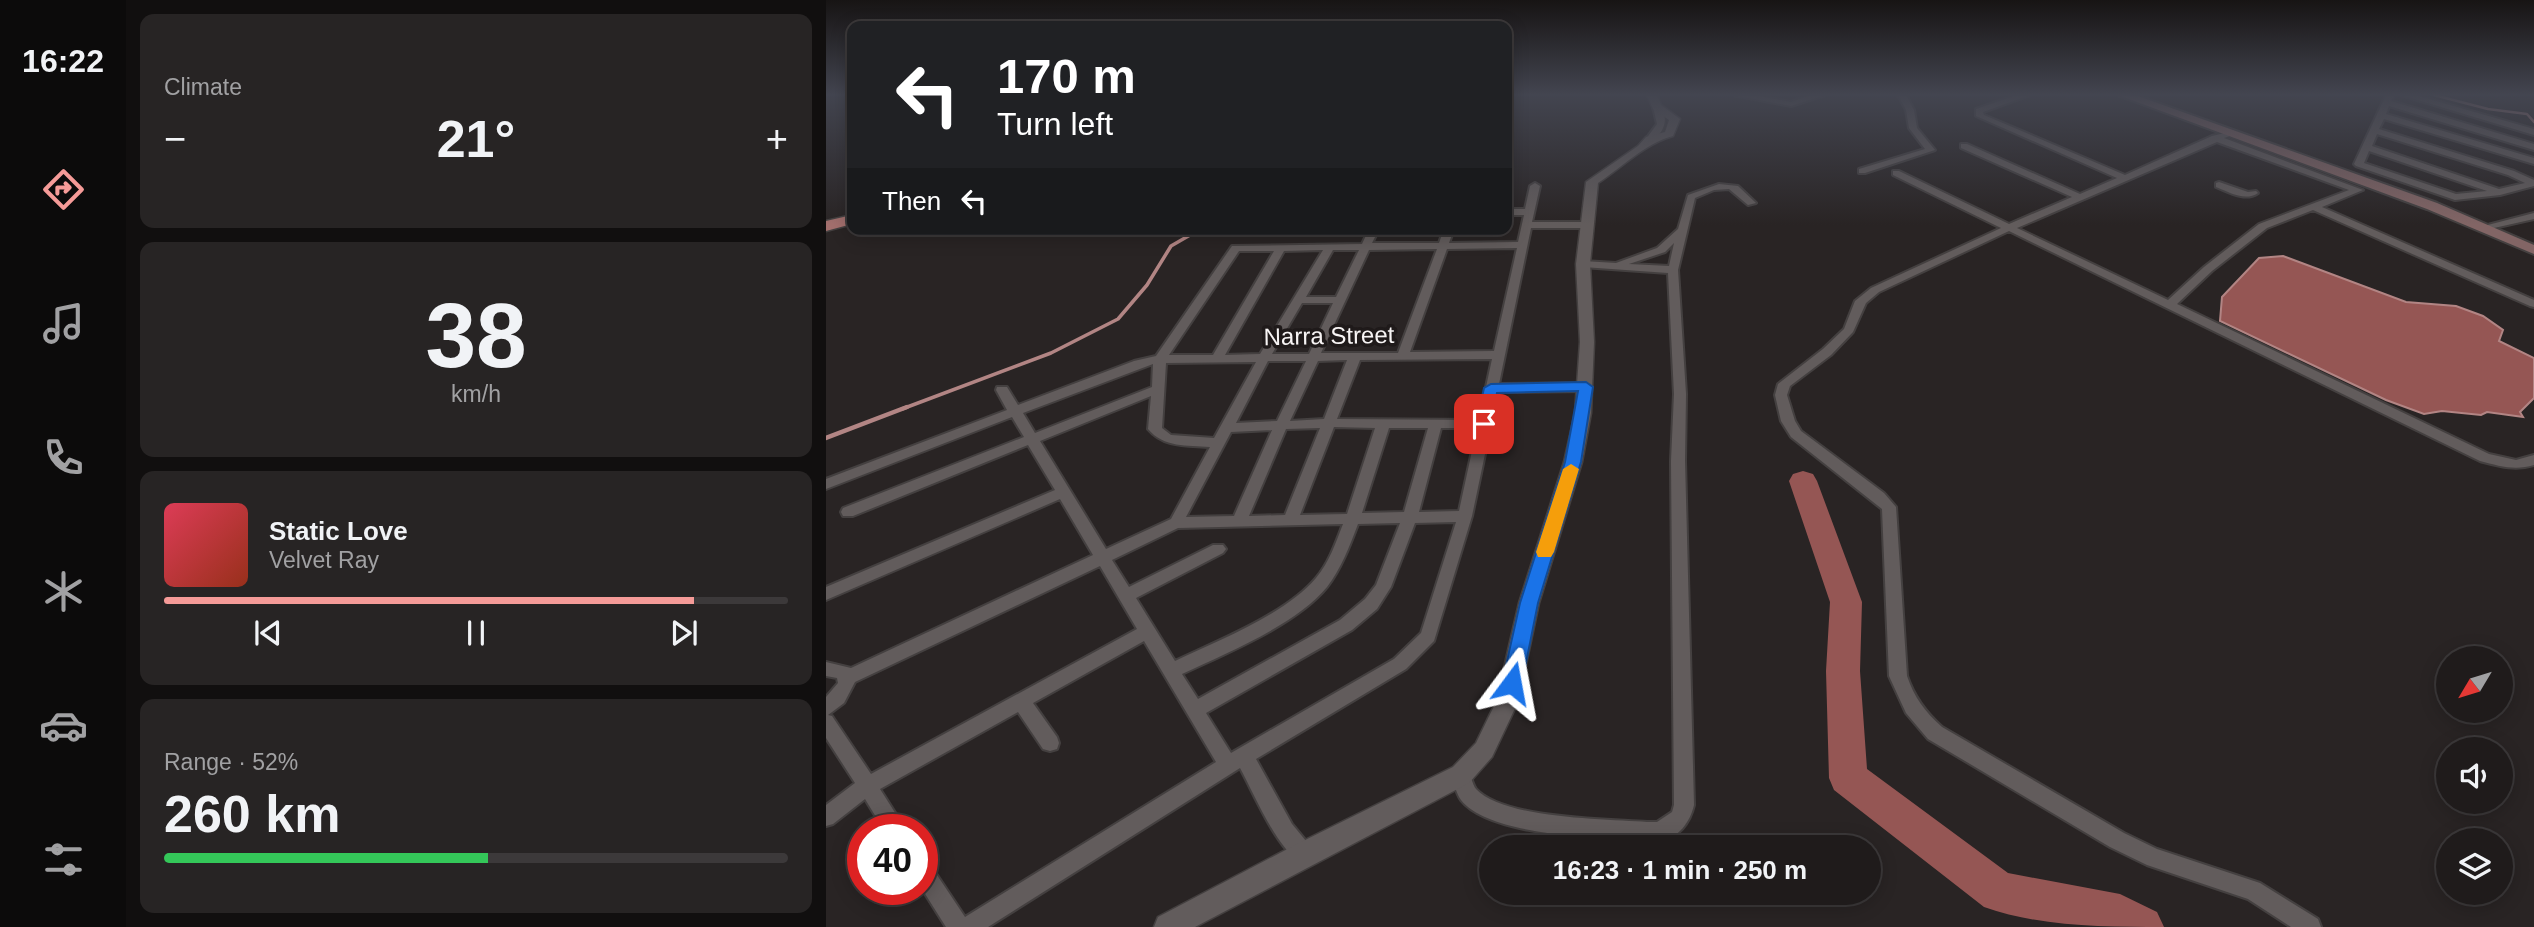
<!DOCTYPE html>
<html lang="en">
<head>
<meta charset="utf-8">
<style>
  :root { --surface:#1f1b1b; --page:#272424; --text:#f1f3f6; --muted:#a1a1a3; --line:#3c393a; --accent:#f59b98 }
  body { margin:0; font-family:Helvetica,sans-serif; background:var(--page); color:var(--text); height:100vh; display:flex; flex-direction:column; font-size:26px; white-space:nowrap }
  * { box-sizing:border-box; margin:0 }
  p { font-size:23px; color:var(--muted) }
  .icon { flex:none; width:38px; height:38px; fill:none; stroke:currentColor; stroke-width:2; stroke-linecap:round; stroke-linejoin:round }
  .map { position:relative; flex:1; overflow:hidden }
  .drawer { display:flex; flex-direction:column; gap:14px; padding:14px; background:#110f0f; width:700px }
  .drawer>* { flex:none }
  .guide { position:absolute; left:21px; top:21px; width:665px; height:214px; border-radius:14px; box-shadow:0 4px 18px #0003,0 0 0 2px var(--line); background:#202124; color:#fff; overflow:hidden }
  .needle { width:46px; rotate:232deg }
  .buttons { position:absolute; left:1610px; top:646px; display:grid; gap:14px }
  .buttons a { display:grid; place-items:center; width:77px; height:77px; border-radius:50%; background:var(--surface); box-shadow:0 4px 18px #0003,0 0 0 2px var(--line); font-size:35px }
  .speed { position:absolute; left:21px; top:814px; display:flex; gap:14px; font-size:35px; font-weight:700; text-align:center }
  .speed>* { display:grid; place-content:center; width:91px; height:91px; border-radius:50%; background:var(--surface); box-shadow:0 4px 18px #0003,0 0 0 2px var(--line); line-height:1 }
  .speed .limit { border:10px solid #d22; background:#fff; color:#111 }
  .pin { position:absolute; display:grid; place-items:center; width:60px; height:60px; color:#fff; margin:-30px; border-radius:14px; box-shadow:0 4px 10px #0006 }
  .me { position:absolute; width:77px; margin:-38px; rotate:13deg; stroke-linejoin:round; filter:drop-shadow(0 0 5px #0008) }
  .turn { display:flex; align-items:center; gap:24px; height:147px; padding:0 35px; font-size:32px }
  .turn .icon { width:91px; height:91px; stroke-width:2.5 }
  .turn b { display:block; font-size:49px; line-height:60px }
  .then { display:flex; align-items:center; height:66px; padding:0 35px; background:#0003; gap:14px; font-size:26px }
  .big { font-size:52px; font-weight:600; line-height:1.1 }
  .drawer .card { flex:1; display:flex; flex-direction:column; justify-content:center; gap:10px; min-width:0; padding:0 24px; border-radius:14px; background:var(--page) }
  .drawer .dial { align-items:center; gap:0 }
  .dial b { font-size:91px; line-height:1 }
  .song { display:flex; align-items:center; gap:21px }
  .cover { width:84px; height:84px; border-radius:10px; background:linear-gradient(135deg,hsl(350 70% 55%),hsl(10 70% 35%)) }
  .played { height:7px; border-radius:4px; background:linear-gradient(90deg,var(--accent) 85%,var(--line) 85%) }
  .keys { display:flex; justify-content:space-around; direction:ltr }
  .heat { display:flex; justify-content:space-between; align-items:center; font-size:38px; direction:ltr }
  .charge { height:10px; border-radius:5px; background:linear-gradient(90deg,#34c759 52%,var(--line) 0) }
  .trip { position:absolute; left:653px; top:835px; width:402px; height:70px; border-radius:35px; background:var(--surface); box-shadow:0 4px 18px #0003,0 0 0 2px var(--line); font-weight:600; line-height:70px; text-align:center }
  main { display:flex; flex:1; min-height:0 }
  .tab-bar { display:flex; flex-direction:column; width:126px; justify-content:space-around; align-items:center; background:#0c0b0b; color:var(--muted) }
  .tab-bar .icon { width:49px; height:49px }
  .tab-bar .current { color:var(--accent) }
  .tab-bar b { font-size:32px; color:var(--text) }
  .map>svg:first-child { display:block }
  .water { fill:#955654; stroke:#b28584; stroke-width:2 }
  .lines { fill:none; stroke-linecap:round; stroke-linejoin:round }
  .stream-far2 { stroke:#b28584; stroke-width:2.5 }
  .stream-far1 { stroke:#b28584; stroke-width:3.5 }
  .stream { stroke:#b28584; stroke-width:4.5 }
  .river { fill:#955654; fill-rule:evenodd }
  .minor-casing { stroke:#444040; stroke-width:4 }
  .tertiary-casing { stroke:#444040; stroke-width:3 }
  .secondary-casing { stroke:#444040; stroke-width:4 }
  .primary-casing { stroke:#444040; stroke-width:3 }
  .minor { fill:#625c5c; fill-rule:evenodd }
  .tertiary { fill:#625c5c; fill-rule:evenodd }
  .secondary { fill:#826565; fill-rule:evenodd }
  .primary { fill:#a36f6d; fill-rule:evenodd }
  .route { fill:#1a73e8; stroke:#114b97; stroke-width:2 }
  .slow { fill:#f59e0b }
  .labels { text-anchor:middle; stroke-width:7; stroke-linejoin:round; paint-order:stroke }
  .street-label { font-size:24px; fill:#f7f4f4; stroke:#1f1a1a }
</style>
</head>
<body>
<main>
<nav class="tab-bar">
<b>16:22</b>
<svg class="icon current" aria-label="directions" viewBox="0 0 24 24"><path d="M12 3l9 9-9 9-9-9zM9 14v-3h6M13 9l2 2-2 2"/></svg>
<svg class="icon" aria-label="music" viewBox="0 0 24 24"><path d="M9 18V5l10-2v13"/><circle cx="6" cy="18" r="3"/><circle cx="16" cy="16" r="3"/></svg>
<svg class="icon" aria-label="phone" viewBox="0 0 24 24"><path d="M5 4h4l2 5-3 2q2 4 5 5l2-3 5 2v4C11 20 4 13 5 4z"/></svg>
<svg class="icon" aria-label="climate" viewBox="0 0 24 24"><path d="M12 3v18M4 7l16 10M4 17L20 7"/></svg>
<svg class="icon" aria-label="car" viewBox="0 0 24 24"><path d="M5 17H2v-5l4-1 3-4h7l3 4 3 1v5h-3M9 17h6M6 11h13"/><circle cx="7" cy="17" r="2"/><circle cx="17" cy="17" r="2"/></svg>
<svg class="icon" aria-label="filters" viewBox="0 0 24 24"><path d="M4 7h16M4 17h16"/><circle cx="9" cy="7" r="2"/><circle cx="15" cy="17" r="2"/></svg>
</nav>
<section class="drawer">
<div class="card"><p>Climate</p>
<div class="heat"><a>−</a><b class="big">21°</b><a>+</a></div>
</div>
<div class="card dial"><b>38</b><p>km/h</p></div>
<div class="card">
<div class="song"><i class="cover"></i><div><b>Static Love</b><p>Velvet Ray</p></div></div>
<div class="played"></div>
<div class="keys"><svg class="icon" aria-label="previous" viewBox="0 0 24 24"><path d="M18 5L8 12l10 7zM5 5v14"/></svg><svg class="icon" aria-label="pause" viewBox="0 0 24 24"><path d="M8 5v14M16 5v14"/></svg><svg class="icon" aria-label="next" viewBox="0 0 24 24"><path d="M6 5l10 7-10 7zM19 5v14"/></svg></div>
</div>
<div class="card"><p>Range · 52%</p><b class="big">260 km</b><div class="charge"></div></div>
</section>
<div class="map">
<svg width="1708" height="927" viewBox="0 0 1708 927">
  <rect width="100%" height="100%" fill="#292424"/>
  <path class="water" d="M1457 256 1580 302 1630 306 1657 316 1677 330 1673 341 1708 358V398L1694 412 1697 417 1661 412 1655 415 1616 411 1598 414 1560 400 1394 321 1396 297 1433 258Z"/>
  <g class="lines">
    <g class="stream-far2">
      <path d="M1608 95 1662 109 1701 114 1708 122"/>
      <path d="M368 233 375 229"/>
    </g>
    <path class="stream-far1" d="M76 409 225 353 292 319 321 285 345 246 371 231"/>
    <path class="stream" d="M0 438 81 407"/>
    <path class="river" d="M977 471 987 474 991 481 1036 602 1034 671 1041 769 1182 873 1294 894 1331 912 1338 927C1278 927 1215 927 1158 907L1008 790 1003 778 1000 671 1004 602 963 481 967 474Z"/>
    <defs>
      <g id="minor">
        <path d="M907 95H928L965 102 985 95H999L965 106Z"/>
        <path d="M1072 95H1080L1088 110 1091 128 1109 150 1039 173H1033V169L1099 149 1083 128 1080 110Z"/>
        <path d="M1191 95H1204L1157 112 1158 115 1299 175 1386 136 1407 131V135L1398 138 1537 190 1496 207 1708 300V307L1704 306 1487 210 1441 228 1386 271 1351 304 1663 454 1690 460 1708 455V465C1689 471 1673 466 1654 461L1183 231 1053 292 1040 303 1027 332 1005 355 964 386 961 395 969 421 975 431 1058 493 1070 507 1081 676C1088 697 1099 712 1116 727L1298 833 1331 849 1434 883 1492 919 1495 927H1465L1422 899 1321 865 1284 847 1102 739 1080 713 1063 676 1056 509 965 437 955 421 949 395 952 384 997 349 1018 329 1029 301 1045 288 1175 228 1067 175V171H1073L1183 224 1246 197 1135 148V144H1141L1254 194 1291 178 1150 116V109ZM1391 142 1523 190 1433 224 1378 267 1342 300 1191 228Z"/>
        <path d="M1560 95H1568L1565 101 1708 144V150L1563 106 1560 114 1708 158V164L1558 119 1553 129 1688 171 1708 180V186L1674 195 1629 200 1530 166 1528 164ZM1551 134 1682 175 1699 183 1673 189 1546 146ZM1543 151 1661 191 1630 194 1538 163Z"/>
        <path d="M1575 95H1589L1708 129V135Z"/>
        <path d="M831 105C845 116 839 133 824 142L820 139 831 124 827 107Z"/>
        <path d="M1393 182 1422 192 1430 191 1432 193C1419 202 1403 192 1390 187V183Z"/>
        <path d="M709 183 714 186 706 222H762L767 225 762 228H705L673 384 760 383 766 387 760 391 672 392 646 516 608 641 580 669 430 759 466 824 485 847 488 854 485 861 478 864C452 853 428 793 414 768L162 927H120L96 889V860L103 863 139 917 390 762 318 641 207 703 231 737 233 743 231 749 224 751 217 749 192 712 54 789 80 830H58L39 799 7 824 0 826V805L29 783 0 738V697L12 683 11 678 0 676V662L25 668 267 555 234 499 0 600V587L229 490 202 445 27 516H17L15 512 17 508 198 437 186 417 0 489V479L181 410 170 390 171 387H181L192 405 308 361 330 356 406 246 536 244 543 229H553L546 243H613L618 229H628L623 243 692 242 698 215H681V209H699L704 186ZM691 248 668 351 584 352 621 249ZM611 249 572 353H495L543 250ZM497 250 434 354 399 355 458 251ZM507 250H533L510 297H480ZM413 251H448L387 355H343ZM476 303H507L483 354H446ZM666 359 653 420 511 419 534 360ZM521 360 498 419 464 421 492 361ZM442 361H480L451 421 410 423ZM430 362 388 438 345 435 336 428 340 363ZM327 364 326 387 209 433 197 413ZM325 396 322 429C338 448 361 445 384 447L345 519 280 549 214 441ZM508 427 549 428 521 514 474 515ZM494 428 459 515 423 516 460 429ZM563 428H602L578 512 536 513ZM615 428H651L633 511 593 512ZM446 430 408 516 360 517 405 432ZM630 522 595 633 568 659 405 753 380 713 526 630 551 609 565 587 589 523ZM574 523 550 585 539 599 514 620 372 699 356 674C400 653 470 625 501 587 515 569 524 545 532 524ZM517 524C510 542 503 563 490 578 460 614 391 641 349 661L310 598 397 553 400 549 397 545H387L303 587 286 560 352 528ZM274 566 311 629 45 774 6 716 2 715 18 703 29 682Z"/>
        <path d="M893 184 912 186 930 203 922 205 903 189 888 190 869 198 852 270 860 394 859 461 868 805C864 822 853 838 833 842 821 844 807 841 795 840 756 837 661 833 635 800 630 793 628 783 625 775L628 769 635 766 642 769C645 775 646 784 650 789 678 819 780 819 821 822H831L846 812 848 805 845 461 848 394 842 273 757 267 752 264 757 261 790 263 831 248 852 229 862 195ZM848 243 843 266 803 264 839 252Z"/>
        <path d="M1708 213V219L1659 230 1654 227Z"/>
      </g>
      <path id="tertiary" d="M821 95H831L835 105 854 119 847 136C820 143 796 167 772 183L764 264 768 342 765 413 756 462 713 603 692 702 666 757 643 783 369 927H328L332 917 469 845 627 767 650 743 670 702 693 603 738 462 749 413 754 342 750 264 760 182 812 146 820 137 839 132 843 120 827 109Z"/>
      <path id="secondary" d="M1292 95H1309L1611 203 1708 245V254L1601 209Z"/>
      <path id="primary" d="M26 215V224L0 231V221Z"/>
    </defs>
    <use href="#minor" class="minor-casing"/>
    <use href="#tertiary" class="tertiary-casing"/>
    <use href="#secondary" class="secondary-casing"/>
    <use href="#primary" class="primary-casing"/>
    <use href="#minor" class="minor"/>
    <use href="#tertiary" class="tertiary"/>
    <use href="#secondary" class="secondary"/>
    <use href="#primary" class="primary"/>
  </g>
  <linearGradient id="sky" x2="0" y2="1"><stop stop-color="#171414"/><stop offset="0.42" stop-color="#434550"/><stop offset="1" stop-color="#434550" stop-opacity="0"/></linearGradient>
  <rect width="1708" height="225" fill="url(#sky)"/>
  <path class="route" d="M760 382 767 387 755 462 712 603 696 683 693 689 686 691 679 689 676 683 694 603 739 462 752 391 671 393 665 424 658 429 650 424 658 388 665 384Z"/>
  <path class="slow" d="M745 464 753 469 728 552 725 557H712L710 552 737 469Z"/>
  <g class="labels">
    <g class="street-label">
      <text transform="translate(503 336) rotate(-1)" y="8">Narra Street</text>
    </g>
  </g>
</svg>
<div class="buttons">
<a><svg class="needle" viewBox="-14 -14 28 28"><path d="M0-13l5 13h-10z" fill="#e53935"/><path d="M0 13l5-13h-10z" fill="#a1a1a3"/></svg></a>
<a><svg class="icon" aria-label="sound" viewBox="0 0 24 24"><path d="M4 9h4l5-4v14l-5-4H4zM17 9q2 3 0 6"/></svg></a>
<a><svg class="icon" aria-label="layers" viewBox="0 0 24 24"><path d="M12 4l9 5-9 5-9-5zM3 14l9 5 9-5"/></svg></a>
</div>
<div class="speed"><div class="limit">40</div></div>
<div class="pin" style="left:658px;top:424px;background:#d93025"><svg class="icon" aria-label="arrive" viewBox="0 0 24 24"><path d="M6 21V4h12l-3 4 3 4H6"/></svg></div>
<svg class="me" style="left:686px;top:683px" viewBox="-20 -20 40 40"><path d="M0-17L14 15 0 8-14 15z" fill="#1a73e8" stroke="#fff" stroke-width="4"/></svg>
<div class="trip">16:23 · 1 min · 250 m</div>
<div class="guide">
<div class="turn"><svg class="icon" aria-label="left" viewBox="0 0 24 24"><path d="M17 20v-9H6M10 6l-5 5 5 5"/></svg><div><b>170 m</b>Turn left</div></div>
<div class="then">Then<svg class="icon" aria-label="left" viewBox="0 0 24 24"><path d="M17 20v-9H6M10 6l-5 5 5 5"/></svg></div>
</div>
</div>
</main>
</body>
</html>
